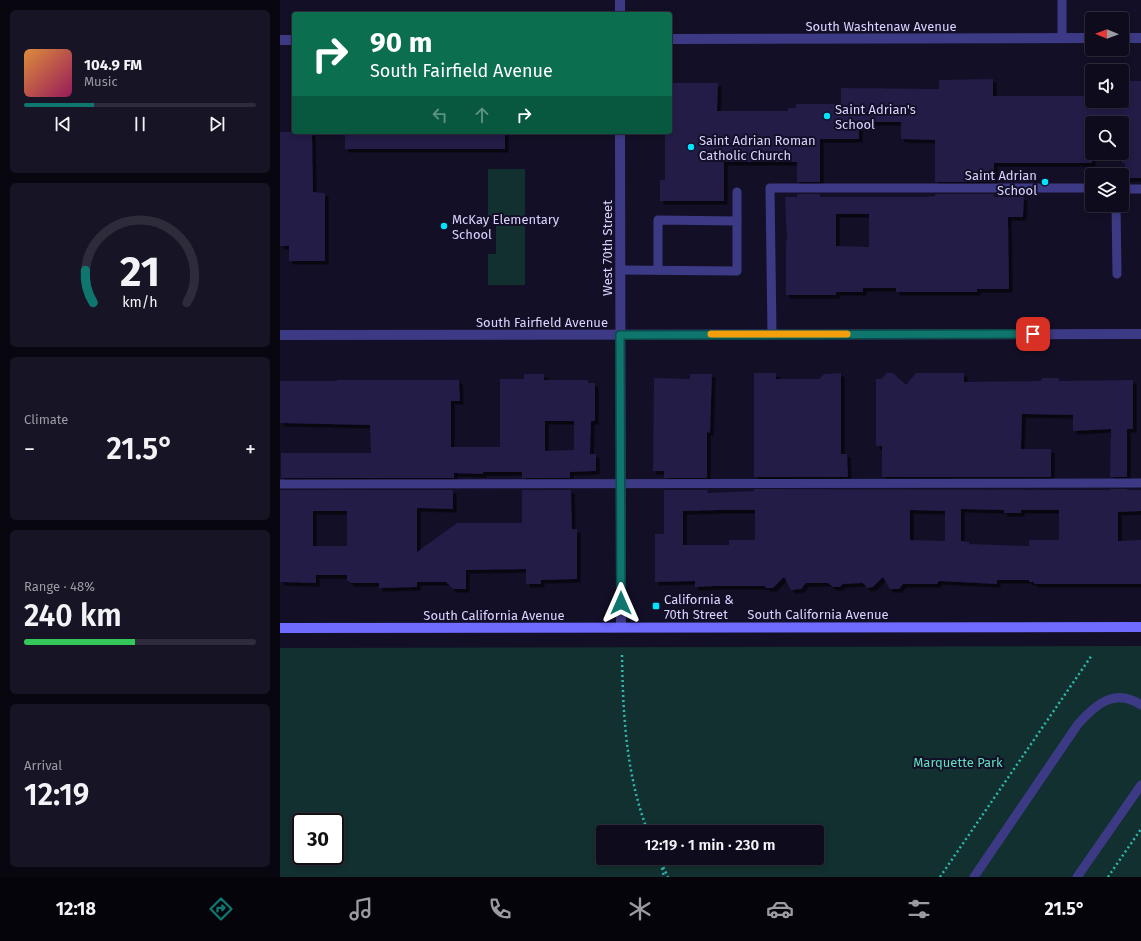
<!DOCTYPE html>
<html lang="en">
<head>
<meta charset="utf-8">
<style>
  :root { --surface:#0e0b1c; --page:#171425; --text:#f1f3f6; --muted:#9b9ba3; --line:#2e2b3b; --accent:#0f766e }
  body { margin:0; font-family:"Fira Sans",sans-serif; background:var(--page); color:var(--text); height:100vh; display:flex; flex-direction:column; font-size:15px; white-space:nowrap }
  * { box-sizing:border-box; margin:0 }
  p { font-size:13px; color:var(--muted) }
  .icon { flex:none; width:22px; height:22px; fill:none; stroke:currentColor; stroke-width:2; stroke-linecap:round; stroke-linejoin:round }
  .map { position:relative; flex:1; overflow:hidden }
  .panel { display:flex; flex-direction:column; gap:10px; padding:10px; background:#08060f; width:280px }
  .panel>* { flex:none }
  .hud { position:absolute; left:12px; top:12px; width:380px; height:122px; border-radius:4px; box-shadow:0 2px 6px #0003,0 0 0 1px var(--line); background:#0b6e4f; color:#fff; overflow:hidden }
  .needle { width:26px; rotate:271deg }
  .controls { position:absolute; left:805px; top:12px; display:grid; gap:8px }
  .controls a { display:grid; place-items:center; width:44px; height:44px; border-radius:4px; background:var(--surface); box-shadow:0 2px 6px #0003,0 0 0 1px var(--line); font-size:20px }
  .speed { position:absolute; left:12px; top:813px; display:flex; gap:8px; font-size:20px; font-weight:700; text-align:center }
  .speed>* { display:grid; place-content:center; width:52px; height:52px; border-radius:50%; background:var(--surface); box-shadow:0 2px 6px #0003,0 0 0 1px var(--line); line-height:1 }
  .speed .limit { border:2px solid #111; border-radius:6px; background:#fff; color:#111 }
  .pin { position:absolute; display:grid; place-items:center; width:34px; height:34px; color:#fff; margin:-17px; border-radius:8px; box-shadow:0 2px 6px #0006 }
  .me { position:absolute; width:44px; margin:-22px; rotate:0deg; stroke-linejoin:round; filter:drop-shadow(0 0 3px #0008) }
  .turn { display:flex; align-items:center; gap:14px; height:84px; padding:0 12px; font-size:18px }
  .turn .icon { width:52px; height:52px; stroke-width:2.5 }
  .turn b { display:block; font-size:28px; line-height:34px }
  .lanes { display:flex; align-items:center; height:38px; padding:0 12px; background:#0003; justify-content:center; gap:20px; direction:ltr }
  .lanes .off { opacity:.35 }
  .big { font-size:30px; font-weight:600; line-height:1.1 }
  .panel .widget { flex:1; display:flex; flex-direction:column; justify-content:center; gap:6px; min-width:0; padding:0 14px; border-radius:6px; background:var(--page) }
  .panel .dial { align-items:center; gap:0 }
  .dial svg { height:104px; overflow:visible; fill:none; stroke:var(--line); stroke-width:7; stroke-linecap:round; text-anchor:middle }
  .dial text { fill:var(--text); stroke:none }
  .song { display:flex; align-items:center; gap:12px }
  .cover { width:48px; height:48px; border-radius:6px; background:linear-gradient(135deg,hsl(30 70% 55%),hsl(330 70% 35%)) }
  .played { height:4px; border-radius:2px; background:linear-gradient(90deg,var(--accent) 30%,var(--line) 30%) }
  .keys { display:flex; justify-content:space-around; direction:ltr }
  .heat { display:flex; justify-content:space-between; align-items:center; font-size:22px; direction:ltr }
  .charge { height:6px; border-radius:3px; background:linear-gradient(90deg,#34c759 48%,var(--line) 0) }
  .trip { position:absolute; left:316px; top:825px; width:228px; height:40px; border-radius:4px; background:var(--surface); box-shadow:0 2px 6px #0003,0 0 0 1px var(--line); font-weight:600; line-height:40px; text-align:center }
  .menu { display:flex; height:64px; justify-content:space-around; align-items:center; background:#06040b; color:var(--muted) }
  .menu .icon { width:28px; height:28px }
  .menu .active { color:var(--accent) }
  .menu b { font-size:18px; color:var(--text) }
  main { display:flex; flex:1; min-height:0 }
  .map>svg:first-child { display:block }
  .green { fill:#12302f; fill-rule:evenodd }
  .building { fill:#241b47; fill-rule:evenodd; filter:url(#shadow) }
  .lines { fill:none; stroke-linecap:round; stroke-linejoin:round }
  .path { stroke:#2fb8b0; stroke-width:2.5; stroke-dasharray:2 3; stroke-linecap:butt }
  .lane { stroke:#3d3a85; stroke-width:9 }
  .street { stroke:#3d3a85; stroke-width:10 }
  .secondary { stroke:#6f6bff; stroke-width:10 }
  .route-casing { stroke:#0a4d48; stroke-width:10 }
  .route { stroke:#0f766e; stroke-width:7 }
  .slow { stroke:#f59e0b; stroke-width:7 }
  .poi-dot { fill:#00e5ff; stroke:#130f26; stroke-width:1.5 }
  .labels { text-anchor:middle; stroke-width:4; stroke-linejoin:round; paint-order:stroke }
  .street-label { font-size:13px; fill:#d9d4ff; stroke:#130f26 }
  .poi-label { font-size:13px; fill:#d9d4ff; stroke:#130f26; text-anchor:start }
  .park-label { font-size:13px; fill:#5fe0c0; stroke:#130f26 }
</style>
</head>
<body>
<main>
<section class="panel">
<div class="widget">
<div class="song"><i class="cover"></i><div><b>104.9 FM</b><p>Music</p></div></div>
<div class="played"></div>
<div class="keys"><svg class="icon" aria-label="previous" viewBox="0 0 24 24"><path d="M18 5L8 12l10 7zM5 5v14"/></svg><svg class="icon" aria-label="pause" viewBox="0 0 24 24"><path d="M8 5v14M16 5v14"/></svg><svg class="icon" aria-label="next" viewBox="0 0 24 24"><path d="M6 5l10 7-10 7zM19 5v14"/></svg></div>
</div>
<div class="widget dial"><svg viewBox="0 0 100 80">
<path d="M14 69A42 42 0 1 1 86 69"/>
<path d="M14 69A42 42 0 0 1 8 44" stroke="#0f766e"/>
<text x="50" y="56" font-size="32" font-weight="700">21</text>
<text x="50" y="72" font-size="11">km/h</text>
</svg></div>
<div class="widget"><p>Climate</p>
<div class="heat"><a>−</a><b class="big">21.5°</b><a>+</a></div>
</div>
<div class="widget"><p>Range · 48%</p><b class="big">240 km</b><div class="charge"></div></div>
<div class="widget"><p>Arrival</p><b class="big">12:19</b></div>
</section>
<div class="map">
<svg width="861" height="877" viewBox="0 0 861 877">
  <defs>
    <filter id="shadow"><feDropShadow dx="3.5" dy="3.5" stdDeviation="0" flood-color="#0009"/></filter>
  </defs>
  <rect width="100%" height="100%" fill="#130f26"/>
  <g class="green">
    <path d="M208 169H245V285H208V254H216V217L208 216Z"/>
    <path d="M861 646V877H0V648ZM21 822H55V856H21ZM323 832H537V858H323Z"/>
  </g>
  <g class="building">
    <path d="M713 79V96H812V101H842V96H845V81H861V178H845V163H842V123H812V163H714V182H655V140L621 139V122H579V139H540V182H517V162H444V201H380V180H385V132H390V83H438L437 111H508V108H516V104H561V88L659 89V80Z"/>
    <path d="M0 132H32L33 192 45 193V261H9V246H0Z"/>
    <rect x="65" y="132" width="160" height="17"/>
    <path d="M517 194H540V197H643L655 196V194H714V197H744L743 217H728L729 289H697V292H616V288H583V292H556V295H506V241H507L505 197H517ZM556 214H589V247L556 246Z"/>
    <path d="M474 373H496V379H539L544 374 561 373V454H567L568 477H474Z"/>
    <path d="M607 373H613L626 385 636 373H684V382L760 381 762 380V378H779V381L853 380V429H847V477H830L831 429 793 431V415L742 414 741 449H771V477H602V446H596V379H601Z"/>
    <path d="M244 374H264V380H308V383H315V421H311L310 454H316V471L290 472V478H242V472H203V474L174 473V478H1V453H91L90 425 0 423V381H57V380H179L180 401H171V447H220V379H244ZM265 421H294V450L265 451Z"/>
    <path d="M410 374H432L430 433 427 432V478H384V471H373L374 378 410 379Z"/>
    <path d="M474 489 830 490V489H847V490H861V511L838 512V541L861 540V584H754V582H749V580H717V584L659 581 657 584H623L619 589H610L603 577 593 587 587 588 583 583 563 584 560 587H553L548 583H526L521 589 511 590 504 577 493 588H486L485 586H435L415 587V581L375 582V534H384V490H427L428 493 474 491ZM681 509 724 510V513H741V510H779V540H749V546L689 544V542L681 541ZM441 510H475V540H449V545H403V511ZM630 510 665 511V541L630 540Z"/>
    <path d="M1 490H173V509L137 508V552L177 523H242V490H291L292 529H297V579L261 580V584H246V569L186 570V589H173L166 582H137V587L99 588V583H70V581H67V575H36V583L0 582V491ZM33 511H67V546H33Z"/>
  </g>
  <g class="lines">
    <g class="path">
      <path d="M342 655C343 715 346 775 368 832"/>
      <path d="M379 858 388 877"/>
      <path d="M382 868 384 877"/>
      <path d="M660 877 812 655"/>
      <path d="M828 877 861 829"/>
    </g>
    <g class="lane">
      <path d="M782 38V0"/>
      <path d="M842 189H861"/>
      <path d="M836 205 837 274"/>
      <path d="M340 270 457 271V192"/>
      <path d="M378 270V220L457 221"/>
      <path d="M492 334 490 188H812"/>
      <path d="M0 484 861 483"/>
      <path d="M694 877 798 724C815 705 835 687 861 705"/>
      <path d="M797 877 861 785"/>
    </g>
    <g class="street">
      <path d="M340 0V14"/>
      <path d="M842 38H861"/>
      <path d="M390 39 812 38"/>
      <path d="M0 40H14"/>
      <path d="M340 132 341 627"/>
      <path d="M0 335 861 334"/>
    </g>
    <path class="secondary" d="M0 628 861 627"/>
  </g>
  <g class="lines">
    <defs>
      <path id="route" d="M341 603 340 335 753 334"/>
    </defs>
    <use href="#route" class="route-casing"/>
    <use href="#route" class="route"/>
    <path class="slow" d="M431 334H567"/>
  </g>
  <g class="poi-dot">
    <circle cx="547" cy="116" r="4"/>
    <circle cx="411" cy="147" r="4"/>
    <circle cx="765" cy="182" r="4"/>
    <circle cx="164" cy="226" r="4"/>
    <rect x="372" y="602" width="8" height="8" rx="2"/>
  </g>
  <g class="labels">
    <g class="street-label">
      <text x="601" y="31">South Washtenaw Avenue</text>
      <text transform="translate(327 248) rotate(-90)" y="5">West 70th Street</text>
      <text x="262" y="327">South Fairfield Avenue</text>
      <text x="538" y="619">South California Avenue</text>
      <text x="214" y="620">South California Avenue</text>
    </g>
    <g class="poi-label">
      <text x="555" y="114">Saint Adrian's<tspan x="555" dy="15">School</tspan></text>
      <text x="419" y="145">Saint Adrian Roman<tspan x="419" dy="15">Catholic Church</tspan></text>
      <text x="757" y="180" text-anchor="end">Saint Adrian<tspan x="757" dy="15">School</tspan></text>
      <text x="172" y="224">McKay Elementary<tspan x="172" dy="15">School</tspan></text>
      <text x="384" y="604">California &amp;<tspan x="384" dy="15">70th Street</tspan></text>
    </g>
    <g class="park-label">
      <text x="678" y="767">Marquette Park</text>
    </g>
  </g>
</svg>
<div class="controls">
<a><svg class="needle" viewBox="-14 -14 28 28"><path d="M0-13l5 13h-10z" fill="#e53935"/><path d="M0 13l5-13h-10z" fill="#9b9ba3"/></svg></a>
<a><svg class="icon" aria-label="sound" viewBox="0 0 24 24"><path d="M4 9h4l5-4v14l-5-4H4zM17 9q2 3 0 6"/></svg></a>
<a><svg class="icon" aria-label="search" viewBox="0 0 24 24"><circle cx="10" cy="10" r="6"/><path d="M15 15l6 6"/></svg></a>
<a><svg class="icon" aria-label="layers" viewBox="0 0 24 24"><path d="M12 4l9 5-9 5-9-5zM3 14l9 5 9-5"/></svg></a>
</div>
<div class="speed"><div class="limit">30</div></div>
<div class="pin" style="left:753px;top:334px;background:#d93025"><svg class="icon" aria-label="arrive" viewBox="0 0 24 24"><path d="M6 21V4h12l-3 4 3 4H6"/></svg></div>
<svg class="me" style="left:341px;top:603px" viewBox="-20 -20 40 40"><path d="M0-17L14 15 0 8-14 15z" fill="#0f766e" stroke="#fff" stroke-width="4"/></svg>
<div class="trip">12:19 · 1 min · 230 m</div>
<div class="hud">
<div class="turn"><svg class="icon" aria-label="right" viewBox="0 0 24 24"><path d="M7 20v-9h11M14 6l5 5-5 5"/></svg><div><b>90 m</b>South Fairfield Avenue</div></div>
<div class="lanes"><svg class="icon off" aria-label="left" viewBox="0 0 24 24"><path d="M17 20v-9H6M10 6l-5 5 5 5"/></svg><svg class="icon off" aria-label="ahead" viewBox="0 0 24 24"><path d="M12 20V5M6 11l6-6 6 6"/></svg><svg class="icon" aria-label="right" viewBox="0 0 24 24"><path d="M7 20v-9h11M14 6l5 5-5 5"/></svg></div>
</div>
</div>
</main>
<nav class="menu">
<b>12:18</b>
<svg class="icon active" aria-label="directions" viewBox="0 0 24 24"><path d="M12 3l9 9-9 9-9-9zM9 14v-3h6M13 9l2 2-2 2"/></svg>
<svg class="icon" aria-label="music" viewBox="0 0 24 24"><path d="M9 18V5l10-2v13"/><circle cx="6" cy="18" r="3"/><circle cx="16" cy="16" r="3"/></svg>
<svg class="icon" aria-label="phone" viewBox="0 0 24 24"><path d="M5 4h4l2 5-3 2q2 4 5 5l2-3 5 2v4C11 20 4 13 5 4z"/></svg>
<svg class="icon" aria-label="climate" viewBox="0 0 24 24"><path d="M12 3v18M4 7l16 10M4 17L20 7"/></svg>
<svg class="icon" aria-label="car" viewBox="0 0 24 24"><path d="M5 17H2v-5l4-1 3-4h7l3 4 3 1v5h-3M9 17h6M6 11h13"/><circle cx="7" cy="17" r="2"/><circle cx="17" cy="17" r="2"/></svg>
<svg class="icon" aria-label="filters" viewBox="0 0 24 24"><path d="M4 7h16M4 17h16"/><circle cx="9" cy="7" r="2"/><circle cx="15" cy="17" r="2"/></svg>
<b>21.5°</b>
</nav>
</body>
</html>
